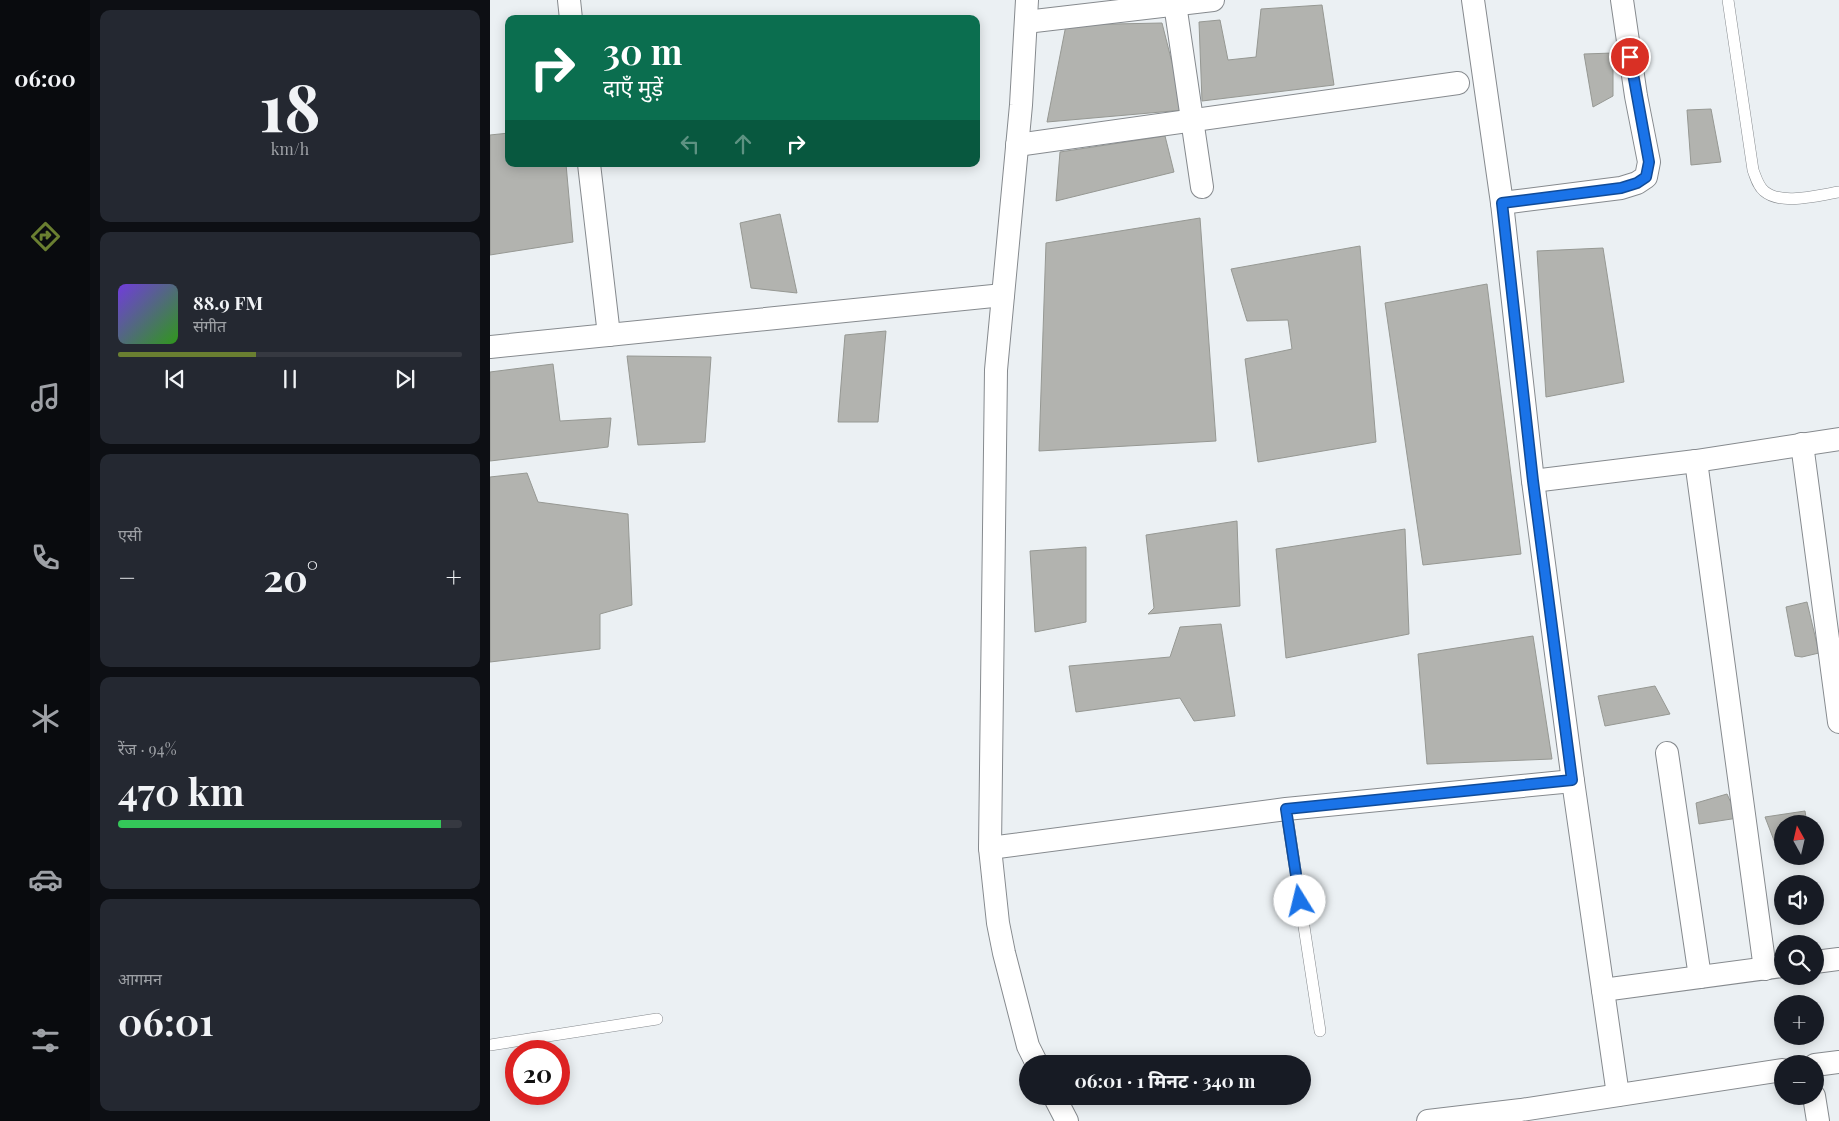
<!DOCTYPE html>
<html lang="hi">
<head>
<meta charset="utf-8">
<style>
  :root { --surface:#171b24; --page:#242831; --text:#f1f3f6; --muted:#9ea1a6; --line:#363941; --accent:#6a7f31 }
  body { margin:0; font-family:"Playfair Display","Noto Sans Devanagari",serif; background:var(--page); color:var(--text); height:100vh; display:flex; flex-direction:column; font-size:19px; white-space:nowrap }
  * { box-sizing:border-box; margin:0 }
  p { font-size:16px; color:var(--muted) }
  .icon { flex:none; width:28px; height:28px; fill:none; stroke:currentColor; stroke-width:2; stroke-linecap:round; stroke-linejoin:round }
  .map { position:relative; flex:1; overflow:hidden }
  .drawer { display:flex; flex-direction:column; gap:10px; padding:10px; background:#0d0f14; width:400px }
  .drawer>* { flex:none }
  .hud { position:absolute; left:15px; top:15px; width:475px; height:152px; border-radius:10px; box-shadow:0 2px 12px #0003; background:#0b6e4f; color:#fff; overflow:hidden }
  .needle { width:32px; rotate:352deg }
  .tools { position:absolute; left:1284px; top:815px; display:grid; gap:10px }
  .tools a { display:grid; place-items:center; width:50px; height:50px; border-radius:50%; background:var(--surface); box-shadow:0 2px 12px #0003; font-size:25px }
  .speed { position:absolute; left:15px; top:1040px; display:flex; gap:10px; font-size:25px; font-weight:700; text-align:center }
  .speed>* { display:grid; place-content:center; width:65px; height:65px; border-radius:50%; background:var(--surface); box-shadow:0 2px 12px #0003; line-height:1 }
  .speed .limit { border:8px solid #d22; background:#fff; color:#111 }
  .pin { position:absolute; display:grid; place-items:center; width:42px; height:42px; color:#fff; margin:-21px; border:2px solid #fff; border-radius:50%; box-shadow:0 1px 5px #0007 }
  .me { position:absolute; width:55px; margin:-28px; rotate:351deg; stroke-linejoin:round; filter:drop-shadow(0 0 4px #0008) }
  .turn { display:flex; align-items:center; gap:18px; height:105px; padding:0 15px; font-size:22px }
  .turn .icon { width:65px; height:65px; stroke-width:2.5 }
  .turn b { display:block; font-size:35px; line-height:42px }
  .lanes { display:flex; align-items:center; height:48px; padding:0 15px; background:#0003; justify-content:center; gap:25px; direction:ltr }
  .lanes .off { opacity:.35 }
  .big { font-size:38px; font-weight:700; line-height:1.1 }
  .drawer .tile { flex:1; display:flex; flex-direction:column; justify-content:center; gap:8px; min-width:0; padding:0 18px; border-radius:10px; background:var(--page) }
  .drawer .dial { align-items:center; gap:0 }
  .dial b { font-size:65px; line-height:1 }
  .song { display:flex; align-items:center; gap:15px }
  .cover { width:60px; height:60px; border-radius:8px; background:linear-gradient(135deg,hsl(260 70% 55%),hsl(110 70% 35%)) }
  .played { height:5px; border-radius:2px; background:linear-gradient(90deg,var(--accent) 40%,var(--line) 40%) }
  .keys { display:flex; justify-content:space-around; direction:ltr }
  .heat { display:flex; justify-content:space-between; align-items:center; font-size:28px; direction:ltr }
  .charge { height:8px; border-radius:4px; background:linear-gradient(90deg,#34c759 94%,var(--line) 0) }
  .trip { position:absolute; left:529px; top:1055px; width:292px; height:50px; border-radius:25px; background:var(--surface); box-shadow:0 2px 12px #0003; font-weight:700; line-height:50px; text-align:center }
  main { display:flex; flex:1; min-height:0 }
  .dock { display:flex; flex-direction:column; width:90px; justify-content:space-around; align-items:center; background:#090b0e; color:var(--muted) }
  .dock .icon { width:35px; height:35px }
  .dock .current { color:var(--accent) }
  .dock b { font-size:22px; color:var(--text) }
  .map>svg:first-child { display:block }
  .building { fill:#b2b3af; stroke:#969893 }
  .lines { fill:none; stroke-linecap:round; stroke-linejoin:round }
  .service-casing { stroke:#868a8e; stroke-width:12 }
  .minor-casing { stroke:#868a8e; stroke-width:24 }
  .service { stroke:#fff; stroke-width:11 }
  .minor { stroke:#fff; stroke-width:22 }
  .route-casing { stroke:#114b97; stroke-width:12 }
  .route { stroke:#1a73e8; stroke-width:9 }
</style>
</head>
<body>
<main>
<nav class="dock">
<b>06:00</b>
<svg class="icon current" aria-label="directions" viewBox="0 0 24 24"><path d="M12 3l9 9-9 9-9-9zM9 14v-3h6M13 9l2 2-2 2"/></svg>
<svg class="icon" aria-label="music" viewBox="0 0 24 24"><path d="M9 18V5l10-2v13"/><circle cx="6" cy="18" r="3"/><circle cx="16" cy="16" r="3"/></svg>
<svg class="icon" aria-label="phone" viewBox="0 0 24 24"><path d="M5 4h4l2 5-3 2q2 4 5 5l2-3 5 2v4C11 20 4 13 5 4z"/></svg>
<svg class="icon" aria-label="climate" viewBox="0 0 24 24"><path d="M12 3v18M4 7l16 10M4 17L20 7"/></svg>
<svg class="icon" aria-label="car" viewBox="0 0 24 24"><path d="M5 17H2v-5l4-1 3-4h7l3 4 3 1v5h-3M9 17h6M6 11h13"/><circle cx="7" cy="17" r="2"/><circle cx="17" cy="17" r="2"/></svg>
<svg class="icon" aria-label="filters" viewBox="0 0 24 24"><path d="M4 7h16M4 17h16"/><circle cx="9" cy="7" r="2"/><circle cx="15" cy="17" r="2"/></svg>
</nav>
<section class="drawer">
<div class="tile dial"><b>18</b><p>km/h</p></div>
<div class="tile">
<div class="song"><i class="cover"></i><div><b>88.9 FM</b><p>संगीत</p></div></div>
<div class="played"></div>
<div class="keys"><svg class="icon" aria-label="previous" viewBox="0 0 24 24"><path d="M18 5L8 12l10 7zM5 5v14"/></svg><svg class="icon" aria-label="pause" viewBox="0 0 24 24"><path d="M8 5v14M16 5v14"/></svg><svg class="icon" aria-label="next" viewBox="0 0 24 24"><path d="M6 5l10 7-10 7zM19 5v14"/></svg></div>
</div>
<div class="tile"><p>एसी</p>
<div class="heat"><a>−</a><b class="big">20°</b><a>+</a></div>
</div>
<div class="tile"><p>रेंज · 94%</p><b class="big">470 km</b><div class="charge"></div></div>
<div class="tile"><p>आगमन</p><b class="big">06:01</b></div>
</section>
<div class="map">
<svg width="1349" height="1121" viewBox="0 0 1349 1121">
  <rect width="100%" height="100%" fill="#ebf0f3"/>
  <g class="building">
    <path d="M832 5 844 85 712 101 709 22 730 20 738 60 766 57 771 9Z"/>
    <path d="M672 23 694 110 557 122 576 25Z"/>
    <path d="M1123 53V96L1103 107 1094 54Z"/>
    <path d="M1221 109 1231 162 1201 165 1197 110Z"/>
    <path d="M19 133V164H76L83 242 0 255V135Z"/>
    <path d="M675 136 684 172 566 201 570 152Z"/>
    <path d="M290 214 307 293 261 288 250 223Z"/>
    <path d="M710 218 726 441 549 451 556 243Z"/>
    <path d="M870 246 886 442 768 462 755 359 802 349 798 320 757 321 741 269Z"/>
    <path d="M1113 248 1134 382 1056 397 1047 251Z"/>
    <path d="M997 284 1031 554 933 565 895 303Z"/>
    <path d="M396 331 388 422H348L355 335Z"/>
    <path d="M137 356 221 357 215 442 148 445Z"/>
    <path d="M63 364 70 421 121 418 118 447 0 461V372Z"/>
    <path d="M37 473 48 502 138 514 142 605 110 614V649L0 662V477Z"/>
    <path d="M747 521 750 606 658 614 664 608 656 535Z"/>
    <path d="M915 529 919 634 796 658 786 549Z"/>
    <path d="M596 547V622L545 632 540 551Z"/>
    <path d="M1317 602 1329 653 1312 657 1305 656 1296 607Z"/>
    <path d="M731 624 745 716 704 721 690 698 586 712 579 666 680 657 690 627Z"/>
    <path d="M1043 636 1062 759 937 764 928 654Z"/>
    <path d="M1165 686 1180 714 1115 726 1108 696Z"/>
    <path d="M1237 794 1248 818 1209 824 1206 803Z"/>
    <path d="M1315 811 1317 824H1292V842L1285 843 1275 817Z"/>
  </g>
  <g class="lines">
    <defs>
      <g id="service">
        <path d="M1238 0 1263 170C1266 178 1268 186 1274 191 1291 206 1329 195 1349 192"/>
        <path d="M796 809 830 1031"/>
        <path d="M0 1045 167 1019"/>
      </g>
      <g id="minor">
        <path d="M79 0 81 19"/>
        <path d="M537 0 531 105 506 370 500 848 508 923 514 953 538 1046 547 1064"/>
        <path d="M983 0 1012 203 1043 481 1083 781 1128 1095"/>
        <path d="M685 4 712 187"/>
        <path d="M536 22 723 0"/>
        <path d="M527 145 968 83"/>
        <path d="M99 164 119 335"/>
        <path d="M1012 203 1131 188 1147 183 1156 177 1159 162 1146 96 1132 0"/>
        <path d="M0 347 513 295"/>
        <path d="M1312 444 1349 722"/>
        <path d="M1206 461 1275 969"/>
        <path d="M1043 481 1206 461 1349 439"/>
        <path d="M1177 753 1210 977"/>
        <path d="M500 848 796 809 1083 781"/>
        <path d="M1325 962 1349 959"/>
        <path d="M1113 990 1292 966"/>
        <path d="M1325 1065 1349 1062"/>
        <path d="M564 1096 577 1121"/>
        <path d="M1324 1096 1328 1121"/>
        <path d="M938 1121 1031 1110 1292 1070"/>
      </g>
    </defs>
    <use href="#service" class="service-casing"/>
    <use href="#minor" class="minor-casing"/>
    <use href="#service" class="service"/>
    <use href="#minor" class="minor"/>
  </g>
  <g class="lines">
    <defs>
      <path id="route" d="M810 901 796 809 1082 780 1043 481 1012 203 1131 188 1147 183 1156 177 1159 162 1140 57"/>
    </defs>
    <use href="#route" class="route-casing"/>
    <use href="#route" class="route"/>
  </g>
</svg>
<div class="tools">
<a><svg class="needle" viewBox="-14 -14 28 28"><path d="M0-13l5 13h-10z" fill="#e53935"/><path d="M0 13l5-13h-10z" fill="#9ea1a6"/></svg></a>
<a><svg class="icon" aria-label="sound" viewBox="0 0 24 24"><path d="M4 9h4l5-4v14l-5-4H4zM17 9q2 3 0 6"/></svg></a>
<a><svg class="icon" aria-label="search" viewBox="0 0 24 24"><circle cx="10" cy="10" r="6"/><path d="M15 15l6 6"/></svg></a>
<a>+</a>
<a>−</a>
</div>
<div class="speed"><div class="limit">20</div></div>
<div class="pin" style="left:1140px;top:57px;background:#d93025"><svg class="icon" aria-label="arrive" viewBox="0 0 24 24"><path d="M6 21V4h12l-3 4 3 4H6"/></svg></div>
<svg class="me" style="left:810px;top:901px" viewBox="-20 -20 40 40"><circle r="19" fill="#fff"/><path d="M0-13L10 11 0 6-10 11z" fill="#1a73e8"/></svg>
<div class="trip">06:01 · 1 मिनट · 340 m</div>
<div class="hud">
<div class="turn"><svg class="icon" aria-label="right" viewBox="0 0 24 24"><path d="M7 20v-9h11M14 6l5 5-5 5"/></svg><div><b>30 m</b>दाएँ मुड़ें</div></div>
<div class="lanes"><svg class="icon off" aria-label="left" viewBox="0 0 24 24"><path d="M17 20v-9H6M10 6l-5 5 5 5"/></svg><svg class="icon off" aria-label="ahead" viewBox="0 0 24 24"><path d="M12 20V5M6 11l6-6 6 6"/></svg><svg class="icon" aria-label="right" viewBox="0 0 24 24"><path d="M7 20v-9h11M14 6l5 5-5 5"/></svg></div>
</div>
</div>
</main>
</body>
</html>
